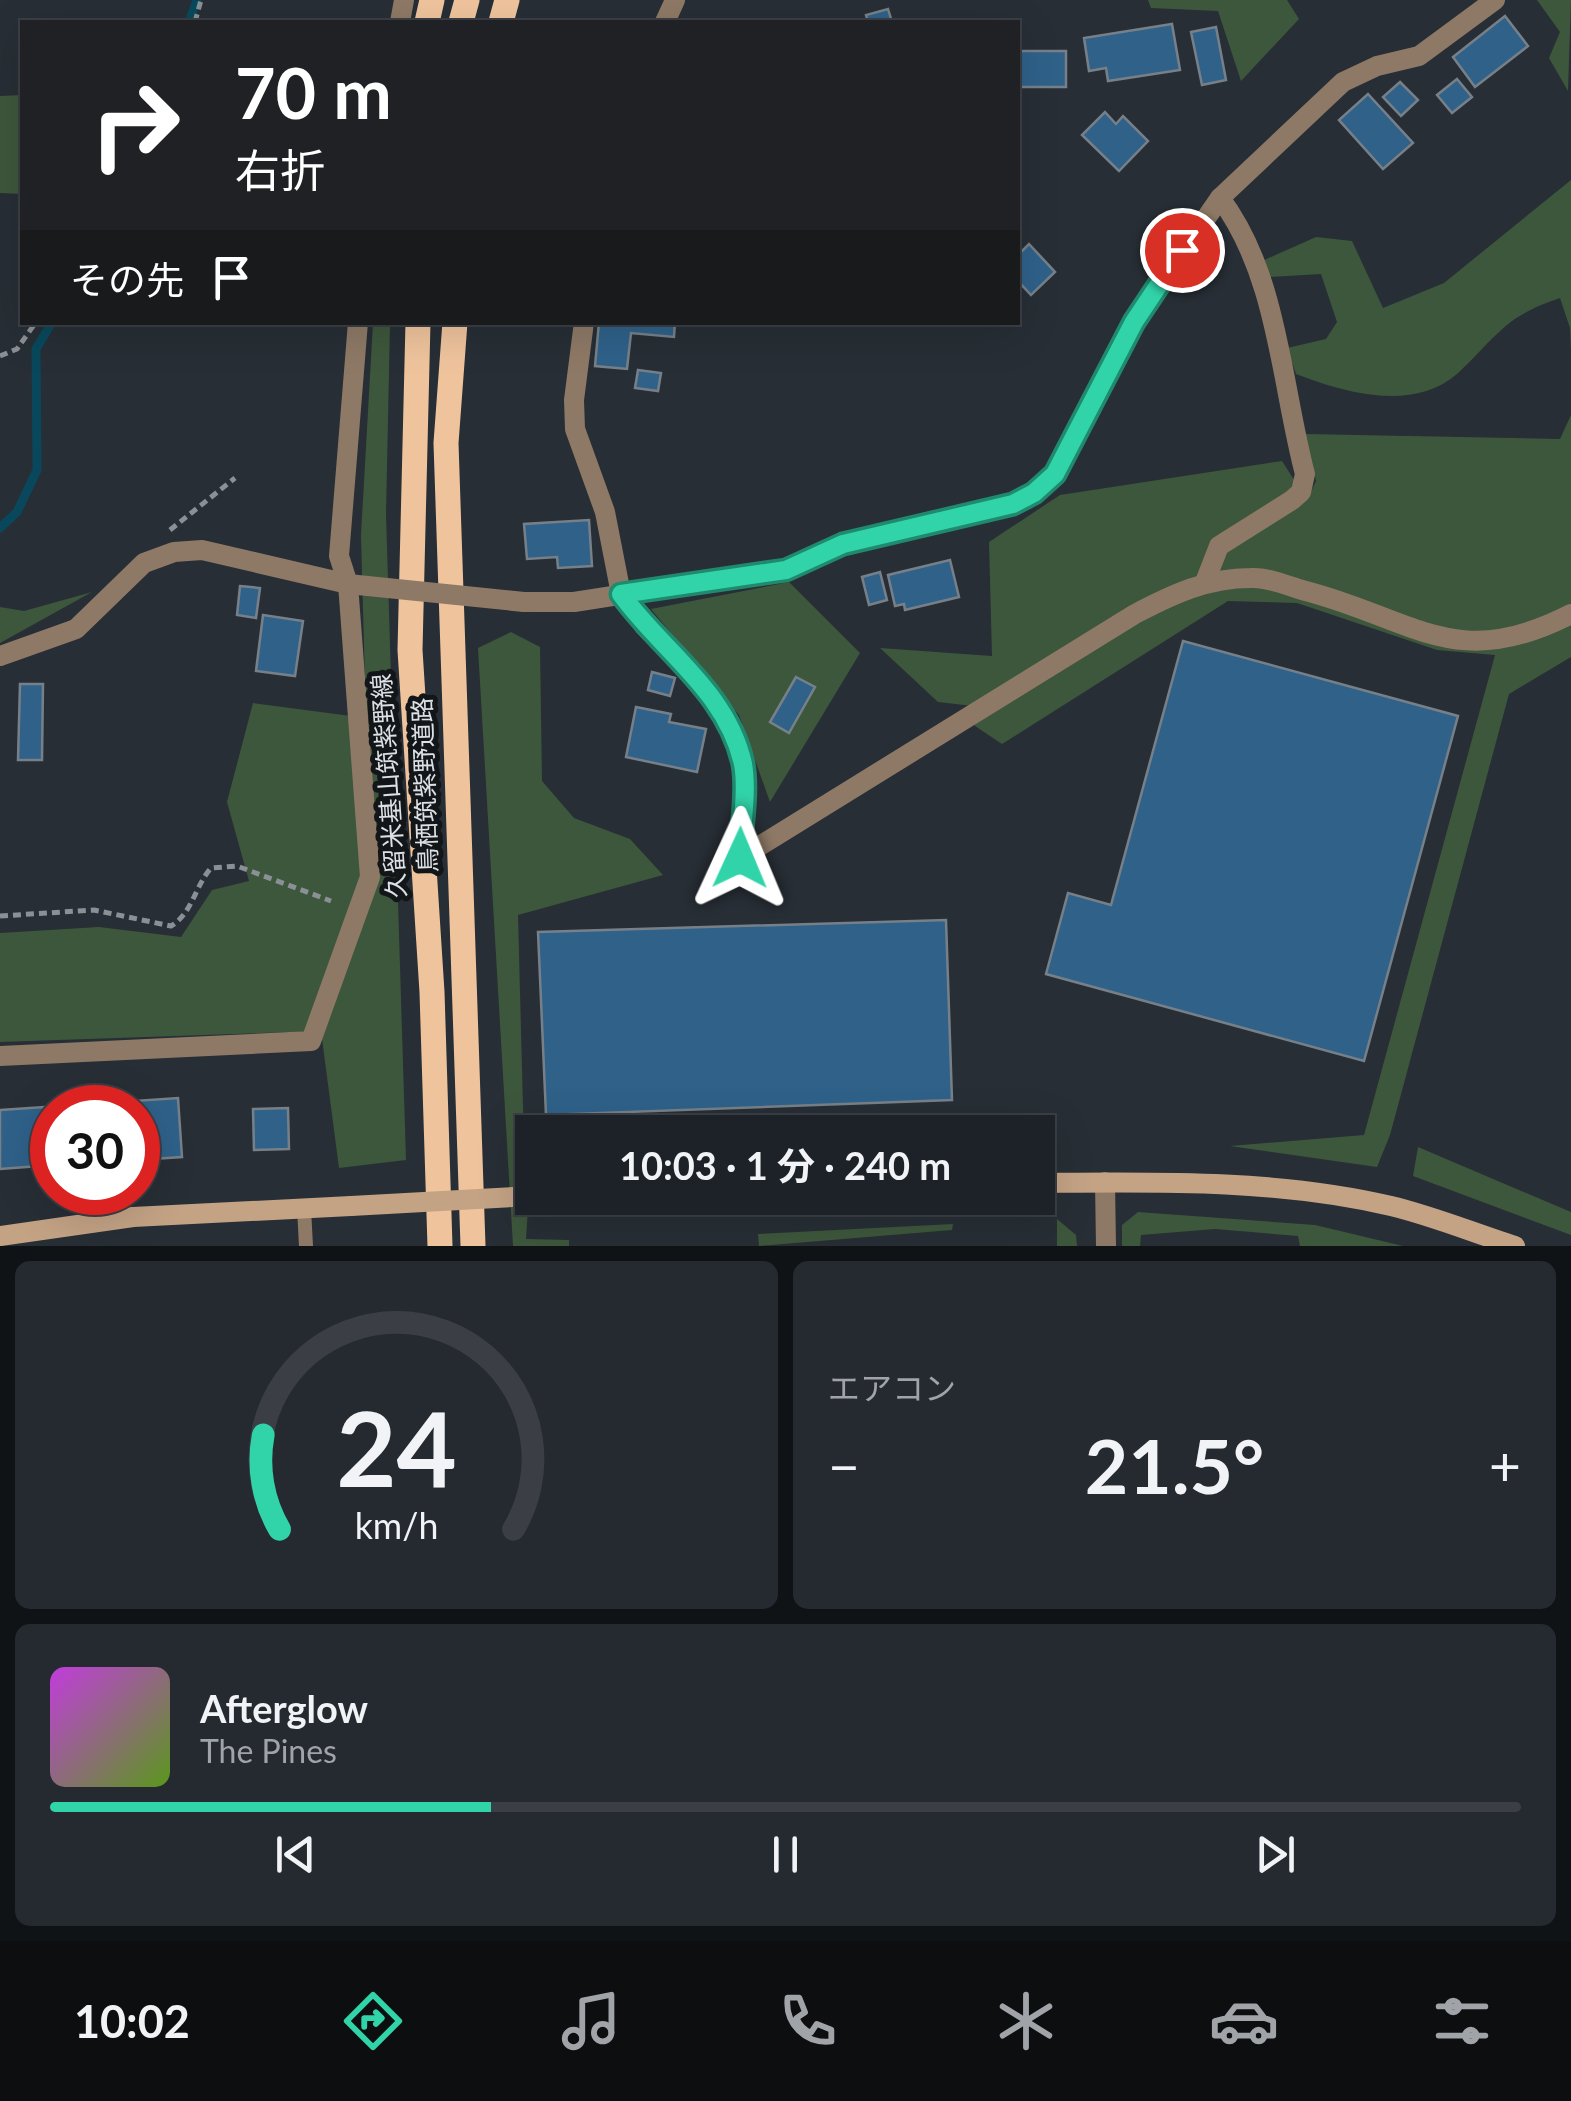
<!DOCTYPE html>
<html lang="ja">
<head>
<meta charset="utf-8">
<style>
  :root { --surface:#1d2228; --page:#252a30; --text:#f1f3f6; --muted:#a0a4a8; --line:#3b3f45; --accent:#31d4a9 }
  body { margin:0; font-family:Lato,"Noto Sans JP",sans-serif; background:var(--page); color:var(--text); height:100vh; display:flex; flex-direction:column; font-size:38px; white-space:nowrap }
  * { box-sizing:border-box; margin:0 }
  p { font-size:32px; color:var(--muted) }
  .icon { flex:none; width:55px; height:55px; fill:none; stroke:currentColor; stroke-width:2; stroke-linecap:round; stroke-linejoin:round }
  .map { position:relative; height:1246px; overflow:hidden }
  .panel { display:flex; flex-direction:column; gap:15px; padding:15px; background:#101316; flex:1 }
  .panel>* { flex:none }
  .guide { position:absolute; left:20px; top:20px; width:1000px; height:305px; border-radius:0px; box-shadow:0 10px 40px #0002,0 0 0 2px var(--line); background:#202124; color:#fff; overflow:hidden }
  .speed { position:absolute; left:30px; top:1085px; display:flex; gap:20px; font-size:50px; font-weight:700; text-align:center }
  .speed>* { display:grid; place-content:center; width:130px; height:130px; border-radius:50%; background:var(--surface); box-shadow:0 10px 40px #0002,0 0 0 2px var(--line); line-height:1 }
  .speed .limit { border:15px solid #d22; background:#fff; color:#111 }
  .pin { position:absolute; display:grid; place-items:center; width:85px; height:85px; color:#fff; margin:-42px; border:5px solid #fff; border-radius:50%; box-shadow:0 2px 10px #0007 }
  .me { position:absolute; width:110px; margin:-55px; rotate:1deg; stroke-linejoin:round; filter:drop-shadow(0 0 8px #0008) }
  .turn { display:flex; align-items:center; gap:35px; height:210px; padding:0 50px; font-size:45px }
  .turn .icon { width:130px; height:130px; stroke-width:2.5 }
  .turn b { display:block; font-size:70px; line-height:85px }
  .then { display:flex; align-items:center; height:95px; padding:0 50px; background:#0003; gap:20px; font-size:38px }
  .big { font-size:75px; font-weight:700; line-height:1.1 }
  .panel .widget { flex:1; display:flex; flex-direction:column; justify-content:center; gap:15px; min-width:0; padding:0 35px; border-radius:15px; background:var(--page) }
  .panel .dial { align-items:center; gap:0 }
  .dial svg { height:260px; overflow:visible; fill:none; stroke:var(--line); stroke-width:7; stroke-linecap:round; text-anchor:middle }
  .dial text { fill:var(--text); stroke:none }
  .song { display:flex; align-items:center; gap:30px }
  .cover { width:120px; height:120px; border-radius:15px; background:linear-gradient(135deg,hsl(290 70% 55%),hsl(90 70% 35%)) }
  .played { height:10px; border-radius:5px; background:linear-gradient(90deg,var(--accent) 30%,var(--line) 30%) }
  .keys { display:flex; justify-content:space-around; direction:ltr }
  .heat { display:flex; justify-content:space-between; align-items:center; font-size:55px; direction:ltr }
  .panel .tiles { flex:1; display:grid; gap:15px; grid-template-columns:1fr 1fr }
  .widget:last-child { grid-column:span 2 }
  .trip { position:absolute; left:515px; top:1115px; width:540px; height:100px; border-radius:0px; background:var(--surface); box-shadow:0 10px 40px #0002,0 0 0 2px var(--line); font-weight:700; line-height:100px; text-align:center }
  .menu { display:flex; height:160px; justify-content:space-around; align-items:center; background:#0c0e10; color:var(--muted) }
  .menu .icon { width:70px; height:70px }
  .menu .current { color:var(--accent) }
  .menu b { font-size:45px; color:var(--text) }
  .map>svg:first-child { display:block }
  .green { fill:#3d573c }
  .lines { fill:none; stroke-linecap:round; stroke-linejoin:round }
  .stream { stroke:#09485c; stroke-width:9 }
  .building { fill:#2f6189; stroke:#778088; stroke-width:2.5 }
  .path { stroke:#8a9095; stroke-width:5; stroke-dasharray:8 5; stroke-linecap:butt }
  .lane { stroke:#8e7966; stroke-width:14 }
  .street { stroke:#8e7966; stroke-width:20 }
  .secondary { stroke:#c4a385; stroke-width:20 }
  .primary { stroke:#efc49d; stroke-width:25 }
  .street-bridge { stroke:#8e7966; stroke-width:20 }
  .secondary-bridge { stroke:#c4a385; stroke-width:20 }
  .route-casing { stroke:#208a6e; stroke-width:25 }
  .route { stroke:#31d4a9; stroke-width:18 }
  .labels { text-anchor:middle; stroke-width:10; stroke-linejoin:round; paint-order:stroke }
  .street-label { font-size:25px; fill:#dce1e5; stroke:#131619 }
</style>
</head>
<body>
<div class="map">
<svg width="1571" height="1246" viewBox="0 0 1571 1246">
  <rect width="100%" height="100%" fill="#272e35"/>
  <g class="green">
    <path d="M1148 0H1287L1299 19 1241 81 1218 11 1151 8Z"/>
    <path d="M1537 0H1571L1568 91 1549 58 1560 32Z"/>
    <path d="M22 95V194L0 193V96Z"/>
    <path d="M1571 180V351L1570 328 1560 298C1503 317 1498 336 1457 374 1413 412 1345 393 1296 374L1287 348 1326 339 1337 322 1321 274 1270 277 1262 261 1316 237 1352 241 1383 308 1444 283Z"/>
    <path d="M373 323H390L386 515 406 1160 339 1168 321 1031 0 1042V933L99 927 181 937 212 890 249 881 227 802 253 703 366 718 361 535Z"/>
    <path d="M1571 415V657L1509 694 1390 1135 1377 1167 1230 1146 1364 1135 1495 655 1437 650 1297 603 1228 601 1002 744 975 726 973 706 938 702 880 648 992 656 989 542 1060 495 1282 461 1307 500 1316 481 1305 434 1560 439Z"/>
    <path d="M789 582 860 653 770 802 739 715 651 609Z"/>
    <path d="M92 592 0 643V607L24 611Z"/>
    <path d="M511 632 540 647 542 781 574 818 630 839 663 875 518 915 524 1146 532 1147 526 1239 569 1240V1246H513L478 648Z"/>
    <path d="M1418 1147 1571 1212V1235L1413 1176Z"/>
    <path d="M1138 1212 1315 1225 1403 1246H1300L1298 1236 1215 1229 1141 1235 1140 1246H1122V1225Z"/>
    <path d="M1057 1219 1076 1235 1077 1246H1057Z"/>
    <path d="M953 1224 952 1230 759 1246 758 1234Z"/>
  </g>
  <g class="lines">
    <g class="stream">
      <path d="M189 22 197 0"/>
      <path d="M0 528 17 512 37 470 36 349 52 322"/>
    </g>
  </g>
  <g class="building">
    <path d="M888 9 892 22H868L866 15Z"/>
    <path d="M1505 16 1528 46 1475 87 1453 57Z"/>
    <path d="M1172 24 1180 70 1108 81 1106 68 1089 71 1084 38Z"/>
    <path d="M1216 27 1226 80 1202 85 1191 32Z"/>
    <rect x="1018" y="51" width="48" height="36"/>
    <path d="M1457 79 1472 97 1452 113 1437 95Z"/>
    <path d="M1400 82 1418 100 1401 116 1383 97Z"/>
    <path d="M1368 94 1413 143 1383 169 1339 120Z"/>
    <path d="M1105 112 1116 124 1123 116 1148 141 1119 171 1082 135Z"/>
    <path d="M1029 244 1055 272 1031 295 1018 281V255Z"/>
    <path d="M599 322H675L674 337 631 333 627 369 595 366Z"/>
    <path d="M638 370 661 373 658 391 635 388Z"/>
    <path d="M589 520 592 566 558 568 557 557 527 559 524 524Z"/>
    <path d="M950 560 959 597 905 610 904 604 895 606 888 575Z"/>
    <path d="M880 572 887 600 869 605 862 577Z"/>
    <path d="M240 586 260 588 256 618 237 615Z"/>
    <path d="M263 615 303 621 295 676 256 671Z"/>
    <path d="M1183 641 1458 716 1364 1061 1046 974 1068 893 1111 905Z"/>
    <path d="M652 672 675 678 670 696 648 690Z"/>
    <path d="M796 677 815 687 789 733 770 722Z"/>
    <path d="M20 684H43L42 760H18Z"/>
    <path d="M636 707 671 714 669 722 706 729 697 772 626 757Z"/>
    <path d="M946 920 952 1100 546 1115 538 932Z"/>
    <path d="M178 1098 182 1157 138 1160V1108H52V1165L0 1169V1110Z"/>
    <path d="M288 1108 289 1149 254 1150 253 1109Z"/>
  </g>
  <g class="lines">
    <g class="path">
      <path d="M195 22 201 0"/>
      <path d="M0 356 17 349 36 322"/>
      <path d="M170 530 235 478"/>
      <path d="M0 916 94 910 171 926C192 914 195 886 211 868L237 866 331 901"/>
    </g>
    <path class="lane" d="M304 1208 306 1246"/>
    <g class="street">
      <path d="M400 22 404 0"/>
      <path d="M665 22 675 0"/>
      <path d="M584 322 574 400 575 429 605 512 621 594 644 626 709 691 735 739 744 768 740 858 1135 614C1173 594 1207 578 1251 578 1267 577 1286 585 1302 590 1413 618 1455 674 1571 614"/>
      <path d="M1205 582 1219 546 1292 500 1301 492 1305 474C1281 383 1278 275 1220 198"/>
      <path d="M524 602H574L785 569 843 544 1013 503 1035 493 1055 474 1134 322 1220 198 1343 82 1377 66 1419 56 1495 0"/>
      <path d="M0 656 76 629 144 563 174 552 202 550 348 584"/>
      <path d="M0 1056 311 1041 370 877 348 584 339 556 358 322"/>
      <path d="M1105 1182 1106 1246"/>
    </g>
    <g class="secondary">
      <path d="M1038 1183C1154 1182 1276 1179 1391 1206 1433 1216 1474 1233 1515 1246"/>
      <path d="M0 1236 133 1217 351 1206"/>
    </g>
    <g class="primary">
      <path d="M427 22 432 0"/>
      <path d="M461 22 467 0"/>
      <path d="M501 22 507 0"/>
      <path d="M418 322 410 650 432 992 440 1246"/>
      <path d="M455 322 446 443 473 1246"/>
    </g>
    <path class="street-bridge" d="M348 584 524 602"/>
    <path class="secondary-bridge" d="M351 1206 532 1196"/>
  </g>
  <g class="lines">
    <defs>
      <path id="route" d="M740 858C741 829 748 792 743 764 727 691 662 651 621 594L786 570 843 544 1013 504 1034 493 1055 474 1134 322 1182 250"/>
    </defs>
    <use href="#route" class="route-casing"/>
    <use href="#route" class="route"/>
  </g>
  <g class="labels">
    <g class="street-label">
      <text transform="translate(425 785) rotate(-92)" y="9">鳥栖筑紫野道路</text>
      <text transform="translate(389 786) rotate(-94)" y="9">久留米基山筑紫野線</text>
    </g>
  </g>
</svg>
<div class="speed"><div class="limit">30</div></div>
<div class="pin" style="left:1182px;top:250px;background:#d93025"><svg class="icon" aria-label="arrive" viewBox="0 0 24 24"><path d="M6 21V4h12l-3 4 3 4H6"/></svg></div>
<svg class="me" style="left:740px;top:858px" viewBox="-20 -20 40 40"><path d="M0-17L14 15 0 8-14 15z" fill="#31d4a9" stroke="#fff" stroke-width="4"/></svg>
<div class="trip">10:03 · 1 分 · 240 m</div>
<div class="guide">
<div class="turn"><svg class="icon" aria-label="right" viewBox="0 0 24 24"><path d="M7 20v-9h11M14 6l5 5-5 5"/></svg><div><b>70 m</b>右折</div></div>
<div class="then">その先<svg class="icon" aria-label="arrive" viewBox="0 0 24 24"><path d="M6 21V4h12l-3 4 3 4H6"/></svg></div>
</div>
</div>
<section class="panel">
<div class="tiles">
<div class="widget dial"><svg viewBox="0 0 100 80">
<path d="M14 69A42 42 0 1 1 86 69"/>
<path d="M14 69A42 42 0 0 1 9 40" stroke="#31d4a9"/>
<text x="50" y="56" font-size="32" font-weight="700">24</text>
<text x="50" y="72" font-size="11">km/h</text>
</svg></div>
<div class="widget"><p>エアコン</p>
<div class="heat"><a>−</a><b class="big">21.5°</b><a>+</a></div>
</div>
<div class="widget">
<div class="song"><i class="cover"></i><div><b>Afterglow</b><p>The Pines</p></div></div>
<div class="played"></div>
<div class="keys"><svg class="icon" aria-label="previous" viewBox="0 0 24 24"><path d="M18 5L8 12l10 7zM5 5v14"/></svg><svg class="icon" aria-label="pause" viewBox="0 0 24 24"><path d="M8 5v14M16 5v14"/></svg><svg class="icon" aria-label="next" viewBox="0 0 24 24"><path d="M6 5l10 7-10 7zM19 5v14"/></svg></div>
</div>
</div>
</section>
<nav class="menu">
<b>10:02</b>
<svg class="icon current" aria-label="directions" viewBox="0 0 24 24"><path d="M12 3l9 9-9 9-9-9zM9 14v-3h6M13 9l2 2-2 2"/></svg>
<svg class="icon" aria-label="music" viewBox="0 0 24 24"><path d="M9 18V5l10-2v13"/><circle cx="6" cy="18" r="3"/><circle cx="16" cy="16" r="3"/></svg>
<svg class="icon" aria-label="phone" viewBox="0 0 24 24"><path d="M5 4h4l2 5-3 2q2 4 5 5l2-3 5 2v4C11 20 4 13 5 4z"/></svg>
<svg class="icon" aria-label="climate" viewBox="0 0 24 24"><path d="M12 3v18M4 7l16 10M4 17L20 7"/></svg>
<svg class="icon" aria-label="car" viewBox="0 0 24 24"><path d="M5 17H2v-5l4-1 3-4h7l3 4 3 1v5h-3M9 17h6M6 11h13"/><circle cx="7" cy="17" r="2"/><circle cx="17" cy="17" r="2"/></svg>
<svg class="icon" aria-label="filters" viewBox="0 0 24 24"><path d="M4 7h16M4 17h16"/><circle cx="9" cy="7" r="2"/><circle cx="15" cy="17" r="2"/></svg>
</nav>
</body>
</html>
